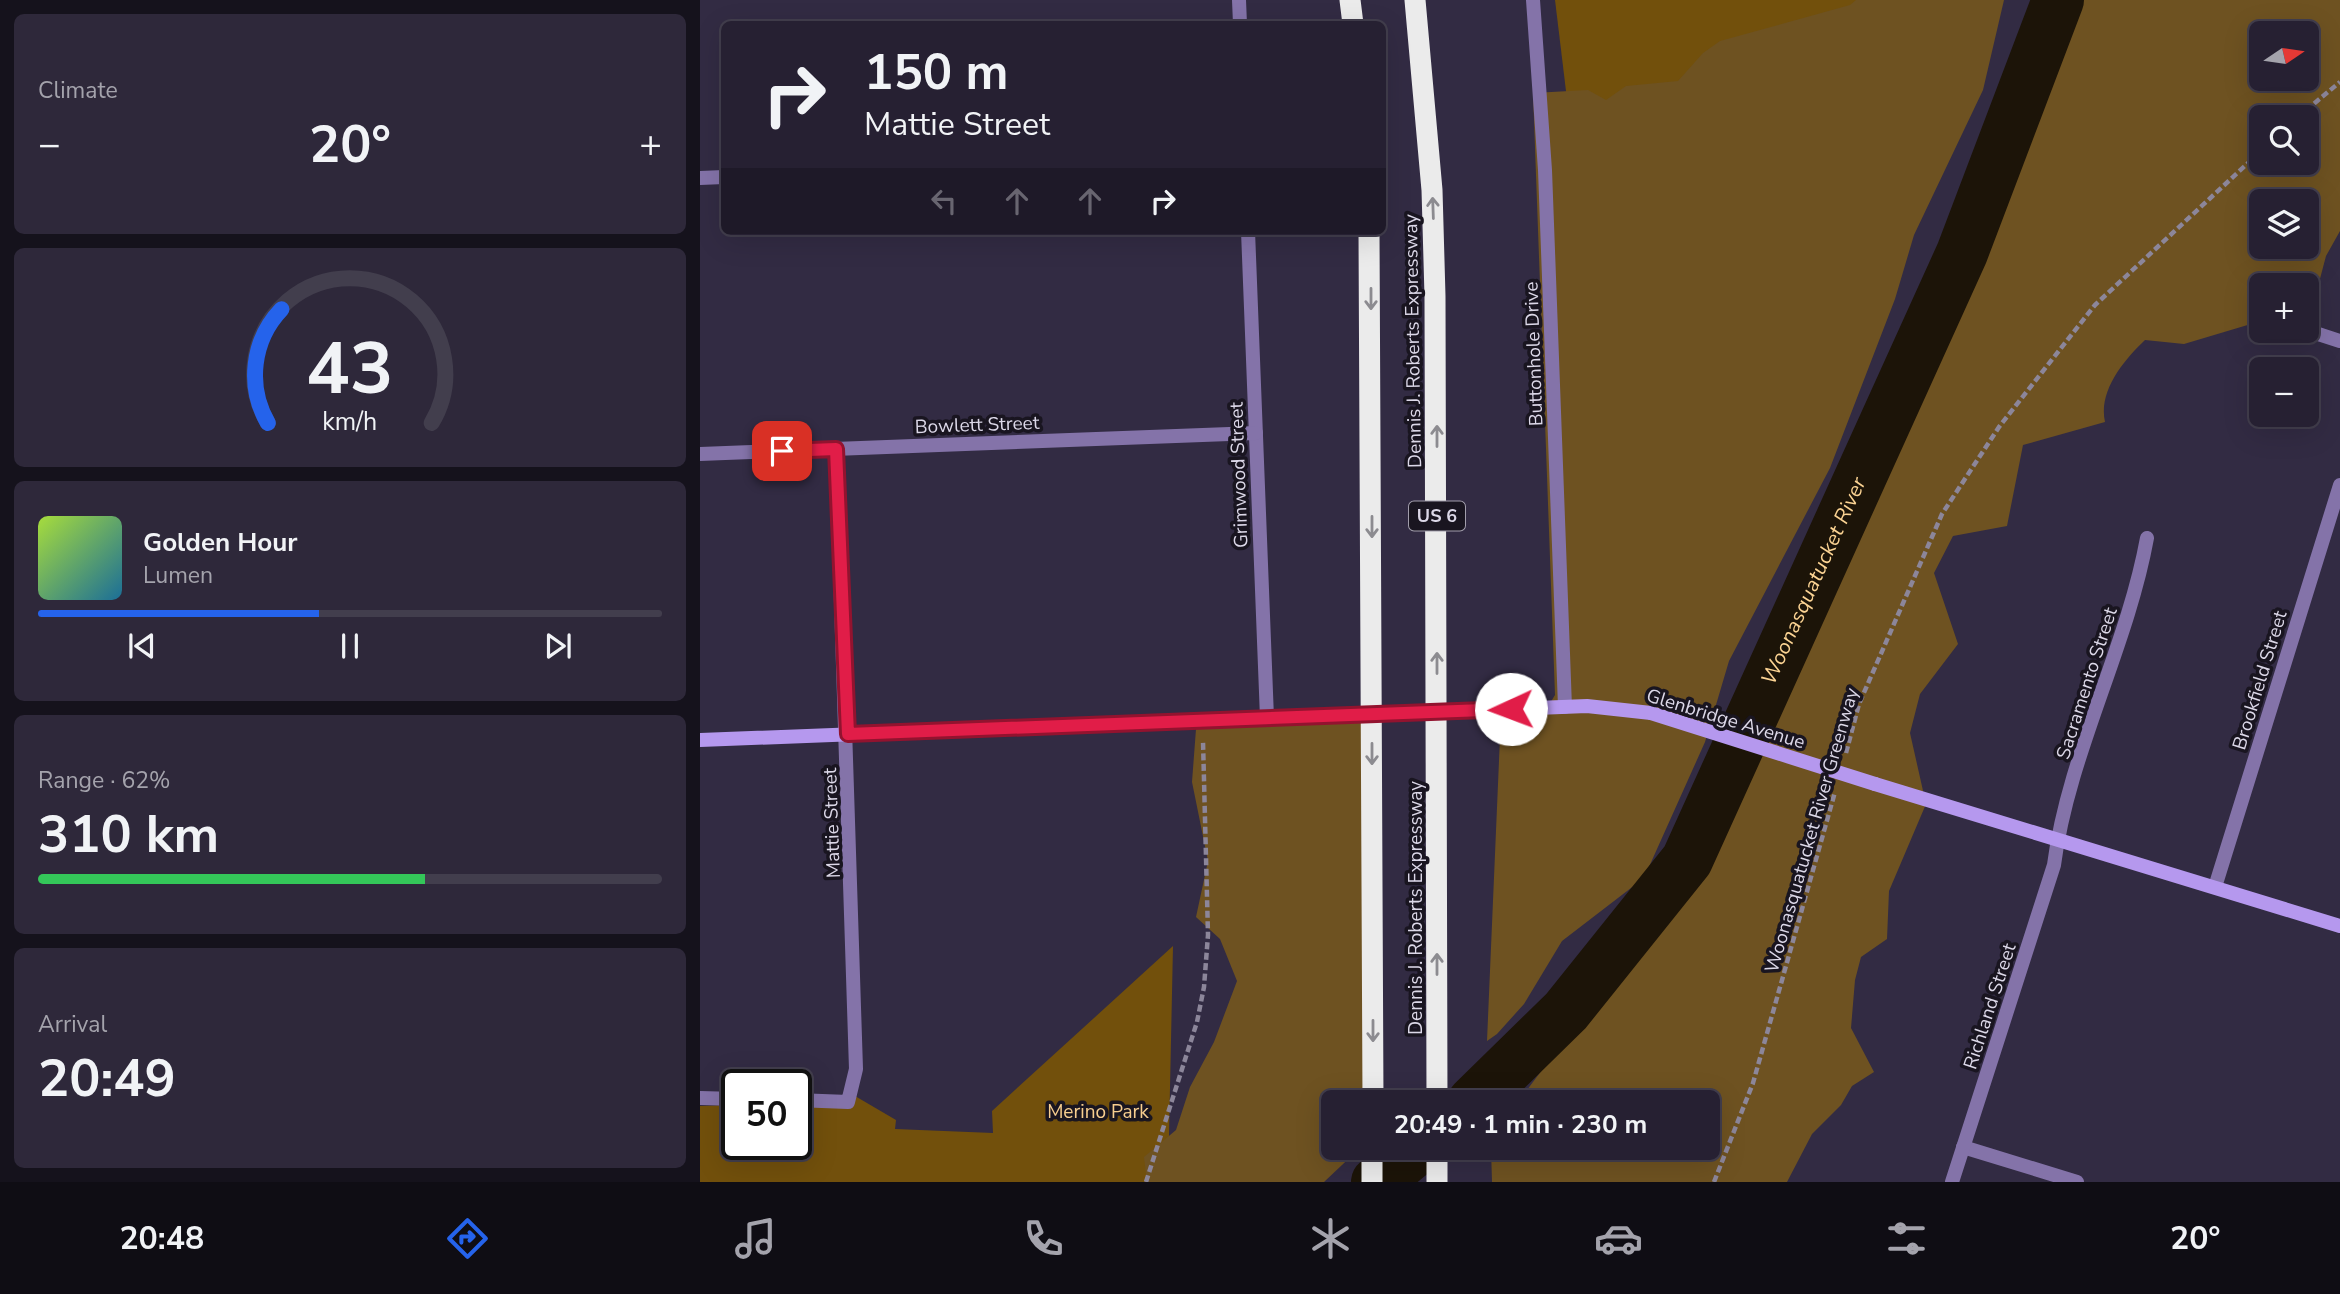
<!DOCTYPE html>
<html lang="en">
<head>
<meta charset="utf-8">
<style>
  :root { --surface:#262032; --page:#2e283a; --text:#f1f3f6; --muted:#a4a3ac; --line:#423e4d; --accent:#2563eb }
  body { margin:0; font-family:"Nunito Sans",sans-serif; background:var(--page); color:var(--text); height:100vh; display:flex; flex-direction:column; font-size:26px; white-space:nowrap }
  * { box-sizing:border-box; margin:0 }
  p { font-size:23px; color:var(--muted) }
  .icon { flex:none; width:38px; height:38px; fill:none; stroke:currentColor; stroke-width:2; stroke-linecap:round; stroke-linejoin:round }
  .map { position:relative; flex:1; overflow:hidden }
  .details { display:flex; flex-direction:column; gap:14px; padding:14px; background:#15121c; width:700px }
  .details>* { flex:none }
  .hud { position:absolute; left:21px; top:21px; width:665px; height:214px; border-radius:10px; box-shadow:0 7px 28px #0002,0 0 0 2px var(--line); background:#262032; color:var(--text); overflow:hidden }
  .needle { width:46px; rotate:77deg }
  .controls { position:absolute; left:1549px; top:21px; display:grid; gap:14px }
  .controls a { display:grid; place-items:center; width:70px; height:70px; border-radius:10px; background:var(--surface); box-shadow:0 7px 28px #0002,0 0 0 2px var(--line); font-size:35px }
  .speed { position:absolute; left:21px; top:1069px; display:flex; gap:14px; font-size:35px; font-weight:700; text-align:center }
  .speed>* { display:grid; place-content:center; width:91px; height:91px; border-radius:50%; background:var(--surface); box-shadow:0 7px 28px #0002,0 0 0 2px var(--line); line-height:1 }
  .speed .limit { border:4px solid #111; border-radius:10px; background:#fff; color:#111 }
  .pin { position:absolute; display:grid; place-items:center; width:60px; height:60px; color:#fff; margin:-30px; border-radius:14px; box-shadow:0 4px 10px #0006 }
  .me { position:absolute; width:77px; margin:-38px; rotate:268deg; stroke-linejoin:round; filter:drop-shadow(0 0 5px #0008) }
  .turn { display:flex; align-items:center; gap:24px; height:147px; padding:0 28px; font-size:32px }
  .turn .icon { width:91px; height:91px; stroke-width:2.5 }
  .turn b { display:block; font-size:49px; line-height:60px }
  .lanes { display:flex; align-items:center; height:66px; padding:0 28px; background:#0003; justify-content:center; gap:35px; direction:ltr }
  .lanes .off { opacity:.35 }
  .big { font-size:52px; font-weight:700; line-height:1.1 }
  .details .widget { flex:1; display:flex; flex-direction:column; justify-content:center; gap:10px; min-width:0; padding:0 24px; border-radius:10px; background:var(--page) }
  .details .dial { align-items:center; gap:0 }
  .dial svg { height:182px; overflow:visible; fill:none; stroke:var(--line); stroke-width:7; stroke-linecap:round; text-anchor:middle }
  .dial text { fill:var(--text); stroke:none }
  .song { display:flex; align-items:center; gap:21px }
  .cover { width:84px; height:84px; border-radius:10px; background:linear-gradient(135deg,hsl(80 70% 55%),hsl(200 70% 35%)) }
  .played { height:7px; border-radius:4px; background:linear-gradient(90deg,var(--accent) 45%,var(--line) 45%) }
  .keys { display:flex; justify-content:space-around; direction:ltr }
  .heat { display:flex; justify-content:space-between; align-items:center; font-size:38px; direction:ltr }
  .charge { height:10px; border-radius:5px; background:linear-gradient(90deg,#34c759 62%,var(--line) 0) }
  .trip { position:absolute; left:621px; top:1090px; width:399px; height:70px; border-radius:10px; background:var(--surface); box-shadow:0 7px 28px #0002,0 0 0 2px var(--line); font-weight:700; line-height:70px; text-align:center }
  .dock { display:flex; height:112px; justify-content:space-around; align-items:center; background:#0f0d14; color:var(--muted) }
  .dock .icon { width:49px; height:49px }
  .dock .selected { color:var(--accent) }
  .dock b { font-size:32px; color:var(--text) }
  main { display:flex; flex:1; min-height:0 }
  .map>svg:first-child { display:block }
  .green { fill:#72500c }
  .forest { fill:#6e5221; fill-rule:evenodd }
  .lines { fill:none; stroke-linecap:round; stroke-linejoin:round }
  .river { stroke:#1c1408; stroke-width:52 }
  .path { stroke:#8c869a; stroke-width:4.5; stroke-dasharray:7 3.5; stroke-linecap:butt }
  .minor { stroke:#8473a9; stroke-width:14 }
  .secondary { stroke:#b598ee; stroke-width:14 }
  .motorway { stroke:#ebebeb; stroke-width:21 }
  .secondary-bridge { stroke:#b598ee; stroke-width:14 }
  .oneway { stroke:#8c8b90 }
  .route-casing { stroke:#92132f; stroke-width:18 }
  .route { stroke:#e11d48; stroke-width:12 }
  .labels { text-anchor:middle; stroke-width:7; stroke-linejoin:round; paint-order:stroke }
  .shield { fill:#191520; stroke:#a29eac; stroke-width:2 }
  .shield-label { font-size:18px; font-weight:bold; fill:#dcd8e8 }
  .street-label { font-size:19px; fill:#dcd8e8; stroke:#191520 }
  .park-label { font-size:19px; fill:#f7ce8f; stroke:#191520 }
  .water-label { font-size:21px; font-style:italic; fill:#fbd393; stroke:#191520 }
</style>
</head>
<body>
<main>
<section class="details">
<div class="widget"><p>Climate</p>
<div class="heat"><a>−</a><b class="big">20°</b><a>+</a></div>
</div>
<div class="widget dial"><svg viewBox="0 0 100 80">
<path d="M14 69A42 42 0 1 1 86 69"/>
<path d="M14 69A42 42 0 0 1 20 19" stroke="#2563eb"/>
<text x="50" y="56" font-size="32" font-weight="700">43</text>
<text x="50" y="72" font-size="11">km/h</text>
</svg></div>
<div class="widget">
<div class="song"><i class="cover"></i><div><b>Golden Hour</b><p>Lumen</p></div></div>
<div class="played"></div>
<div class="keys"><svg class="icon" aria-label="previous" viewBox="0 0 24 24"><path d="M18 5L8 12l10 7zM5 5v14"/></svg><svg class="icon" aria-label="pause" viewBox="0 0 24 24"><path d="M8 5v14M16 5v14"/></svg><svg class="icon" aria-label="next" viewBox="0 0 24 24"><path d="M6 5l10 7-10 7zM19 5v14"/></svg></div>
</div>
<div class="widget"><p>Range · 62%</p><b class="big">310 km</b><div class="charge"></div></div>
<div class="widget"><p>Arrival</p><b class="big">20:49</b></div>
</section>
<div class="map">
<svg width="1640" height="1182" viewBox="0 0 1640 1182">
  <rect width="100%" height="100%" fill="#322b43"/>
  <g class="green">
    <path d="M855 0H1189L873 149Z"/>
    <path d="M473 946 468 1182H0V1106L37 1105V1144H96V1103L155 1096 196 1120 195 1129 293 1133 292 1111Z"/>
  </g>
  <g class="forest">
    <path d="M1156 0H1304L1283 90 1214 235 1195 299 1130 468 1029 661 1005 742 944 878 862 941 824 1004 797 1034 787 1041 801 714 849 705 855 695 833 93 888 90 906 100 926 86 978 81 1003 53 1020 41 1150 5Z"/>
    <path d="M1348 0H1640V231L1626 256 1607 328 1606 285H1561V321L1484 344 1445 340C1424 360 1398 391 1405 422L1323 445 1307 526 1253 536 1234 573 1258 644 1220 694 1210 733 1226 804 1189 891 1187 939 1161 957 1155 980 1151 1028 1174 1072 1152 1086 1141 1105 1112 1134 1087 1182H792L791 1148H1008V1102H813L827 1090 964 907 999 873 1061 755 1083 655 1122 590 1214 375 1263 276 1305 153 1336 100 1344 7ZM1561 33H1606V79H1561ZM1561 117H1606V163H1561ZM1561 201H1606V247H1561Z"/>
    <path d="M661 714 666 1102H634V1148H660L624 1182H447L444 1157 476 1130 490 1087 514 1042 537 981 520 939 496 917 508 861 492 782 496 729 501 722Z"/>
  </g>
  <g class="lines">
    <g class="river">
      <path id="s1" d="M773 1102 866 1011 987 860 1262 253 1358 0"/>
      <path d="M677 1182 718 1148"/>
    </g>
    <g class="path">
      <path d="M1598 117 1640 82"/>
      <path d="M1146 753 1159 704 1242 514 1299 427 1395 305 1561 151"/>
      <path d="M446 1182 497 1022 504 987 508 935 503 741"/>
      <path d="M1014 1182 1053 1083 1135 792"/>
    </g>
    <g class="minor">
      <path d="M539 0 540 24"/>
      <path d="M833 0 845 170 865 707"/>
      <path d="M0 178 24 177"/>
      <path d="M548 231 567 718"/>
      <path d="M1606 330 1640 341"/>
      <path d="M0 454 556 433"/>
      <path d="M1515 887 1640 485"/>
      <path d="M0 1098 37 1099"/>
      <path d="M96 1100 148 1102 156 1069 136 449"/>
      <path d="M1263 1147 1377 1182"/>
      <path d="M1252 1182 1354 865C1368 755 1427 648 1447 538"/>
    </g>
    <g class="secondary">
      <path d="M811 709 887 706 951 713"/>
      <path d="M0 740 602 717"/>
      <path d="M1175 784 1640 926"/>
    </g>
    <g class="motorway">
      <path d="M650 0 653 24"/>
      <path d="M715 0 732 190 735 296 737 1102"/>
      <path d="M669 231 673 1102"/>
      <path d="M672 1182V1148"/>
      <path d="M737 1182V1148"/>
    </g>
    <g class="secondary-bridge">
      <path d="M951 713 1175 784"/>
      <path d="M602 717 811 709"/>
    </g>
  </g>
  <defs><path id="oneway-shaft" d="M-6 0H5M1.5-3L5.5 0L1.5 3" fill="none" stroke-width="1.6" stroke-linecap="round" stroke-linejoin="round" transform="scale(1.75)"/></defs>
  <g class="oneway">
    <use href="#oneway-shaft" transform="translate(733 208) rotate(-92)"/>
    <use href="#oneway-shaft" transform="translate(671 299) rotate(90)"/>
    <use href="#oneway-shaft" transform="translate(737 436) rotate(-90)"/>
    <use href="#oneway-shaft" transform="translate(672 527) rotate(90)"/>
    <use href="#oneway-shaft" transform="translate(737 663) rotate(-90)"/>
    <use href="#oneway-shaft" transform="translate(672 754) rotate(90)"/>
    <use href="#oneway-shaft" transform="translate(737 964) rotate(-90)"/>
    <use href="#oneway-shaft" transform="translate(673 1031) rotate(90)"/>
  </g>
  <g class="lines">
    <defs>
      <path id="route" d="M82 451 136 449 148 734 811 709"/>
    </defs>
    <use href="#route" class="route-casing"/>
    <use href="#route" class="route"/>
  </g>
  <g class="labels">
    <rect class="shield" x="709" y="501.5" width="56" height="29" rx="5"/>
    <g class="shield-label">
      <text x="737" y="522">US 6</text>
    </g>
    <g class="street-label">
      <text transform="translate(712 341) rotate(-91)" y="7">Dennis J. Roberts Expressway</text>
      <text transform="translate(833 354) rotate(-92)" y="7">Buttonhole Drive</text>
      <text transform="translate(277 424) rotate(-2)" y="7">Bowlett Street</text>
      <text transform="translate(538 475) rotate(-92)" y="7">Grimwood Street</text>
      <text transform="translate(1559 680) rotate(-73)" y="7">Brookfield Street</text>
      <text transform="translate(1386 683) rotate(-72)" y="7">Sacramento Street</text>
      <text transform="translate(1026 718) rotate(17)" y="7">Glenbridge Avenue</text>
      <text transform="translate(131 823) rotate(-92)" y="7">Mattie Street</text>
      <text transform="translate(1111 830) rotate(-74)" y="7">Woonasquatucket River Greenway</text>
      <text transform="translate(715 908) rotate(-90)" y="7">Dennis J. Roberts Expressway</text>
      <text transform="translate(1289 1006) rotate(-72)" y="7">Richland Street</text>
    </g>
    <g class="park-label">
      <text x="398" y="1118">Merino Park</text>
    </g>
    <g class="water-label">
      <text dy="7" stroke="none"><textPath href="#s1" startOffset="630">Woonasquatucket River</textPath></text>
    </g>
  </g>
</svg>
<div class="controls">
<a><svg class="needle" viewBox="-14 -14 28 28"><path d="M0-13l5 13h-10z" fill="#e53935"/><path d="M0 13l5-13h-10z" fill="#a4a3ac"/></svg></a>
<a><svg class="icon" aria-label="search" viewBox="0 0 24 24"><circle cx="10" cy="10" r="6"/><path d="M15 15l6 6"/></svg></a>
<a><svg class="icon" aria-label="layers" viewBox="0 0 24 24"><path d="M12 4l9 5-9 5-9-5zM3 14l9 5 9-5"/></svg></a>
<a>+</a>
<a>−</a>
</div>
<div class="speed"><div class="limit">50</div></div>
<div class="pin" style="left:82px;top:451px;background:#d93025"><svg class="icon" aria-label="arrive" viewBox="0 0 24 24"><path d="M6 21V4h12l-3 4 3 4H6"/></svg></div>
<svg class="me" style="left:811px;top:709px" viewBox="-20 -20 40 40"><circle r="19" fill="#fff"/><path d="M0-13L10 11 0 6-10 11z" fill="#e11d48"/></svg>
<div class="trip">20:49 · 1 min · 230 m</div>
<div class="hud">
<div class="turn"><svg class="icon" aria-label="right" viewBox="0 0 24 24"><path d="M7 20v-9h11M14 6l5 5-5 5"/></svg><div><b>150 m</b>Mattie Street</div></div>
<div class="lanes"><svg class="icon off" aria-label="left" viewBox="0 0 24 24"><path d="M17 20v-9H6M10 6l-5 5 5 5"/></svg><svg class="icon off" aria-label="ahead" viewBox="0 0 24 24"><path d="M12 20V5M6 11l6-6 6 6"/></svg><svg class="icon off" aria-label="ahead" viewBox="0 0 24 24"><path d="M12 20V5M6 11l6-6 6 6"/></svg><svg class="icon" aria-label="right" viewBox="0 0 24 24"><path d="M7 20v-9h11M14 6l5 5-5 5"/></svg></div>
</div>
</div>
</main>
<nav class="dock">
<b>20:48</b>
<svg class="icon selected" aria-label="directions" viewBox="0 0 24 24"><path d="M12 3l9 9-9 9-9-9zM9 14v-3h6M13 9l2 2-2 2"/></svg>
<svg class="icon" aria-label="music" viewBox="0 0 24 24"><path d="M9 18V5l10-2v13"/><circle cx="6" cy="18" r="3"/><circle cx="16" cy="16" r="3"/></svg>
<svg class="icon" aria-label="phone" viewBox="0 0 24 24"><path d="M5 4h4l2 5-3 2q2 4 5 5l2-3 5 2v4C11 20 4 13 5 4z"/></svg>
<svg class="icon" aria-label="climate" viewBox="0 0 24 24"><path d="M12 3v18M4 7l16 10M4 17L20 7"/></svg>
<svg class="icon" aria-label="car" viewBox="0 0 24 24"><path d="M5 17H2v-5l4-1 3-4h7l3 4 3 1v5h-3M9 17h6M6 11h13"/><circle cx="7" cy="17" r="2"/><circle cx="17" cy="17" r="2"/></svg>
<svg class="icon" aria-label="filters" viewBox="0 0 24 24"><path d="M4 7h16M4 17h16"/><circle cx="9" cy="7" r="2"/><circle cx="15" cy="17" r="2"/></svg>
<b>20°</b>
</nav>
</body>
</html>
